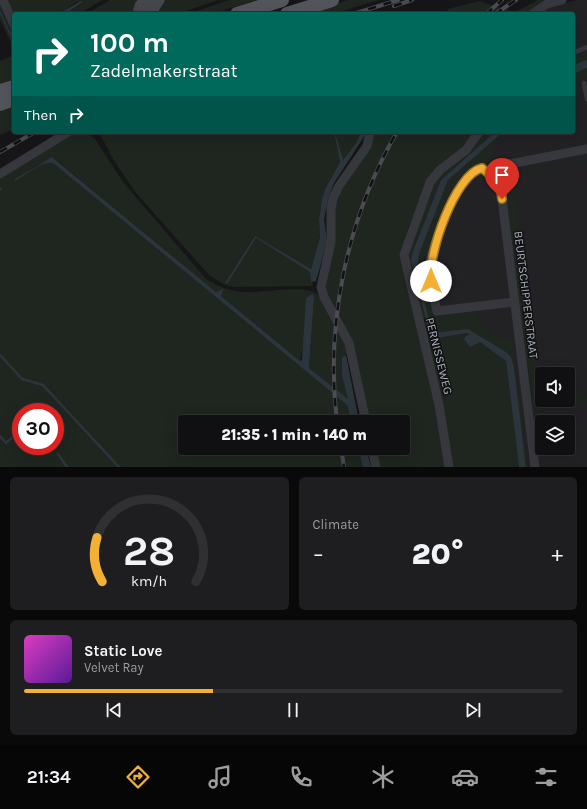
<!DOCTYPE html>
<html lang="en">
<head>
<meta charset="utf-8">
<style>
  :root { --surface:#101012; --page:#1e1e20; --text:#f1f3f6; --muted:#9c9d9f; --line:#303032; --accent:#f2b134 }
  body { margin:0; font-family:Karla,sans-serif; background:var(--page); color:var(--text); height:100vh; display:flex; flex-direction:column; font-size:15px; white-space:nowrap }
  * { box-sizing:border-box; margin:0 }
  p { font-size:13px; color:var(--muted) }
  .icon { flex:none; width:22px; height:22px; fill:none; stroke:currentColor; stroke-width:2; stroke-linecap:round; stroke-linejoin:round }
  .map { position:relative; height:467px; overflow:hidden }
  .panel { display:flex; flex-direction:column; gap:10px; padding:10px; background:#09090a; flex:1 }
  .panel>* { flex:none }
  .guide { position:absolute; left:12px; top:12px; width:563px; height:122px; border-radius:4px; box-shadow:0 4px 16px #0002,0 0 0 1px var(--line); background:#00695c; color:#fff; overflow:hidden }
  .controls { position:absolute; left:535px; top:367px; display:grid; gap:8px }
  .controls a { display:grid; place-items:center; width:40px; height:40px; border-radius:4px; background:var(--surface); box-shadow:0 4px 16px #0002,0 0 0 1px var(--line); font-size:20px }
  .speed { position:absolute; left:12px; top:403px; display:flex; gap:8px; font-size:20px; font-weight:700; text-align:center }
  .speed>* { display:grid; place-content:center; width:52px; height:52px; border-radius:50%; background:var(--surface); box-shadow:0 4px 16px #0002,0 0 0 1px var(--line); line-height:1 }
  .speed .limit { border:6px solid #d22; background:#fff; color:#111 }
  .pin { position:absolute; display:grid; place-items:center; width:34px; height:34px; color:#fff; margin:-41px -17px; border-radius:50% 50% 50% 0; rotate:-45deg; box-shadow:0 0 4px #0007 }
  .pin .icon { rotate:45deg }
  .me { position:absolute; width:44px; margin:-22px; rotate:0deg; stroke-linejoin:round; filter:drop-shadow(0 0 3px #0008) }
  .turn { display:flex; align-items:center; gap:14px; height:84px; padding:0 12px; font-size:18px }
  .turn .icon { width:52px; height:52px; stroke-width:2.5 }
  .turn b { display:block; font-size:28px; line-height:34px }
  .then { display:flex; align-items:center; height:38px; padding:0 12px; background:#0003; gap:8px; font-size:15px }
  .big { font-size:30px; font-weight:800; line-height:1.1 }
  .panel .widget { flex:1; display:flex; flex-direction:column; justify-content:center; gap:6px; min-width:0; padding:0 14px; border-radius:6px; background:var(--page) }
  .panel .dial { align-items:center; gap:0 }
  .dial svg { height:104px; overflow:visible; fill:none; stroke:var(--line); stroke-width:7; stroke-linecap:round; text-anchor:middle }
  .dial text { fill:var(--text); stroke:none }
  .song { display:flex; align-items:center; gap:12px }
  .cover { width:48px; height:48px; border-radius:6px; background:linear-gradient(135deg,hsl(310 70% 55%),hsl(270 70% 35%)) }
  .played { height:4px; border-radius:2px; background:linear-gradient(90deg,var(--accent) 35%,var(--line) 35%) }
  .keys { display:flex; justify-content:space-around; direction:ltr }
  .heat { display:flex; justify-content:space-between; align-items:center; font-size:22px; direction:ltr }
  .panel .tiles { flex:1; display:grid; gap:10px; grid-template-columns:1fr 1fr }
  .widget:last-child { grid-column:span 2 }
  .trip { position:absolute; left:178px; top:415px; width:232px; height:40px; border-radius:4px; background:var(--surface); box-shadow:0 4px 16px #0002,0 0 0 1px var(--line); font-weight:800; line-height:40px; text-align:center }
  .dock { display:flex; height:64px; justify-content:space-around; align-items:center; background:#060607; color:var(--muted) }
  .dock .icon { width:28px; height:28px }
  .dock .current { color:var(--accent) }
  .dock b { font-size:18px; color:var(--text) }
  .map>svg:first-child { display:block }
  .built { fill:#222225; fill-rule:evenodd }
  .green { fill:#1e261f; fill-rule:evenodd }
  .water { fill:#2c353c }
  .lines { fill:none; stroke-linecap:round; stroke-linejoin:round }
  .stream { stroke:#2c353c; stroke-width:2.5 }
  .lane { stroke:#37383d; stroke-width:4.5 }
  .street { stroke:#37383d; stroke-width:9 }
  .secondary { stroke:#45474d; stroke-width:13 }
  .primary { stroke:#53555c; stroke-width:14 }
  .rail-casing { stroke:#4a4c52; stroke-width:4 }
  .rail { stroke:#111113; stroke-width:2.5; stroke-dasharray:8; stroke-linecap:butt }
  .route-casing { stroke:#9d7322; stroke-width:10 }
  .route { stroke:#f2b134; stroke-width:7 }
  .labels { text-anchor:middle; stroke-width:3; stroke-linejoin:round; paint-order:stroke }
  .street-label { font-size:12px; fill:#a8adb8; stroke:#111113 }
</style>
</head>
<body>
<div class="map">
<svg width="587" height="467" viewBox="0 0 587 467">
  <rect width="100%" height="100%" fill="#161618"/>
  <path class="built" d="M577 0H587V467H526L514 367 425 334 407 251 482 132H573V14H538L549 7ZM542 374H568V400H542ZM542 422H568V448H542Z"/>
  <g class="green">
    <path d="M0 0 14 30V40L0 10Z"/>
    <path d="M5 0H102L79 14H65L82 4 77 2 58 14H14Z"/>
    <path d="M110 0H139L135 14H86Z"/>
    <path d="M163 0H218L177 14H156Z"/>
    <path d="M229 0H265L250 2 212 14H188Z"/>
    <path d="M348 0H379L333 14H304Z"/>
    <path d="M538 0H549L538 5 527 14H445L448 9 479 1 515 12Z"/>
    <path d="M0 14 14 45V49L0 20Z"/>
    <path d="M14 55V81L0 86V61Z"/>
    <path d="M587 55V60L573 65V58H579Z"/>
    <path d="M587 68V77L573 83V74Z"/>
    <path d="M14 106V129L0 135V111Z"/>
    <path d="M74 132H86L95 139 123 182 206 279C217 286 229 291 242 292 262 294 303 283 319 295L349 352 342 357V368L348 398 347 399 309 368 314 298 313 294 300 361 221 296 224 290 216 292 54 158 37 165 15 180 16 181C25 175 42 160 53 163L347 405 352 422H185V448H358L363 467H0V179ZM21 412H55V446H21Z"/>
    <path d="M99 132H173L200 135 212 132H334L340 162 326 187 322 198 319 220 320 237 311 269 255 236 225 283H227L254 239 257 238 310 272 313 286 235 287 225 285 209 275 136 193 113 159Z"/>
    <path d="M335 132H361L356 143 343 160 341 159Z"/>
    <path d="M372 132H475L471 140 429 178 409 226 401 257 433 392 446 467H379L375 448H403V422H369L357 370 325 289 336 198Z"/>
    <path d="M482 132H495L441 180 413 251 431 339 436 340 467 333 471 334 473 346 480 342 506 361 519 467H450L406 258 433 181Z"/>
    <path d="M503 132H510L490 150 494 170 486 164 475 165 464 178H461L448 197 424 259H421V279L425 293 428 292 434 314 475 307 476 318 500 339 512 338 528 467H526L514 367 511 357 506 352 468 329 432 333 417 269 419 254 448 180Z"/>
    <path d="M587 160V162L513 177 542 400 544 404 587 396V401L534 411 503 180C506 172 509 169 517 167L518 173Z"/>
  </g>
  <g class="water">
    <path d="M81 1 82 3 65 14H58Z"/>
    <path d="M0 10 14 40V45L0 14Z"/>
    <path d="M587 60V68L573 74V65Z"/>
    <path d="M334 132H335L343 160 356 143 361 132H365V135L334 183 329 196 324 219 327 242 316 281 311 282 310 272 256 238 227 284 225 283 255 236 311 269 320 237 319 220 322 198 326 187 340 162Z"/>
    <path d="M495 132H503L448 180 419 254 417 269 432 333 468 329 506 352 511 357 514 367 526 467H519L506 361 480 342 470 347 464 339 466 336 470 334 467 333 431 339 411 261 413 251 441 180Z"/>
    <path d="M52 157 216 292 224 289 221 296 300 361 302 360 306 298 313 294 314 298 309 368 348 399 342 375V357L346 355 359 422H352L347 405 53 163C42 160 25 176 15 181V179Z"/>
    <path d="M358 448H366L371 467H363Z"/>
  </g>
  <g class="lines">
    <g class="stream">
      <path d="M0 189H1"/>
      <path d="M0 355 22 379 43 385 119 467"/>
      <path d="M0 436 6 443 21 430"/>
      <path d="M58 454 67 467"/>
    </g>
    <g class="lane">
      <path d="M573 53 587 47"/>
      <path d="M584 83 587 99"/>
    </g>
    <g class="street">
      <path d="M3 0 14 25"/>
      <path d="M532 14 547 4 562 0"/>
      <path d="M0 174 68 132"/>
      <path d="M499 174 535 467"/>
      <path d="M499 174 490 175 482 168C459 172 431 246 429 268 429 282 434 298 437 311L514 302"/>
      <path d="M499 174 505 165 587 149"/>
      <path d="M366 422 349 343 324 297 321 287 331 242V210L333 198 339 186 367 146 370 132"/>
      <path d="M372 448 376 467"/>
      <path d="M449 467 439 405 404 255 430 182 440 170 466 150 479 132"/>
    </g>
    <g class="secondary">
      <path d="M139 14 141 6 146 0"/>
      <path d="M152 14V9L158 0"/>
    </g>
    <g class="primary">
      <path d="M237 14 282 0"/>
      <path d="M287 14 332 0"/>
      <path d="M0 91 14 87"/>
      <path d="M0 104 14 99"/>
    </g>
    <defs>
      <g id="rail">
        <path d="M394 6 412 0"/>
        <path d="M353 14 398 0"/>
        <path d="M486 14 502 0"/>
        <path d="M495 14 516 0"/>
        <path d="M0 152 35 132"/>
        <path d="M337 422C325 323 347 218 397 132"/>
        <path d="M341 448 344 467"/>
      </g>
    </defs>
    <use href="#rail" class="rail-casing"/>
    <use href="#rail" class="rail"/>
  </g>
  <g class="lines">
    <defs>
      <path id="route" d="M431 281C427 256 455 174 482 168L490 175 499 174 502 199"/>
    </defs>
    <use href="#route" class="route-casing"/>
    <use href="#route" class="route"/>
  </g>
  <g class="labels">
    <g class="street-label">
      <text transform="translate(526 295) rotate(83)" y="4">BEURTSCHIPPERSTRAAT</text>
      <text transform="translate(439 356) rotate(76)" y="4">PERNISSEWEG</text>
    </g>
  </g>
</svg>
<div class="controls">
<a><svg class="icon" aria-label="sound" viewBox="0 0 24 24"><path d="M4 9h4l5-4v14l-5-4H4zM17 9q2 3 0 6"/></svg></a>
<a><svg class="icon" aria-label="layers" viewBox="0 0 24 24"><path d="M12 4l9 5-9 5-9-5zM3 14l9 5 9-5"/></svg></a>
</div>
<div class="speed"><div class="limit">30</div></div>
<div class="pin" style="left:502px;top:199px;background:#d93025"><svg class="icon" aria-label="arrive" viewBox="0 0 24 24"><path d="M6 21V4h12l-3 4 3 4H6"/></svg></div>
<svg class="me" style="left:431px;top:281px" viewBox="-20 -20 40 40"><circle r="19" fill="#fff"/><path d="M0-13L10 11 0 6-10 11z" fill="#f2b134"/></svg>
<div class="trip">21:35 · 1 min · 140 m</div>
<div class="guide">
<div class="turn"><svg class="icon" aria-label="right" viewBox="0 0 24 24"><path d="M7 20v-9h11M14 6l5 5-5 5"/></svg><div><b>100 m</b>Zadelmakerstraat</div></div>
<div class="then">Then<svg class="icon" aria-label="right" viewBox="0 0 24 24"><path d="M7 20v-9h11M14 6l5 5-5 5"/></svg></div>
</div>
</div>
<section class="panel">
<div class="tiles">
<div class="widget dial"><svg viewBox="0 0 100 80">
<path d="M14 69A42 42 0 1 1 86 69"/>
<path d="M14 69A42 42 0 0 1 10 35" stroke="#f2b134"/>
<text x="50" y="56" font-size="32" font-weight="700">28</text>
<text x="50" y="72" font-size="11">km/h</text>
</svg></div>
<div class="widget"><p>Climate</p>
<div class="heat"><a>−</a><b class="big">20°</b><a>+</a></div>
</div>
<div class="widget">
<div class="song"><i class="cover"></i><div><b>Static Love</b><p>Velvet Ray</p></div></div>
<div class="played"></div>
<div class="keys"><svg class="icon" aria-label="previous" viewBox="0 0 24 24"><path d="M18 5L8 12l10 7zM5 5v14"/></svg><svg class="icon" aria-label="pause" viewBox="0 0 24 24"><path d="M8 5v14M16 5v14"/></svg><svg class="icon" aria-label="next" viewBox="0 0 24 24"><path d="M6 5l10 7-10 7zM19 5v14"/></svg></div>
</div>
</div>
</section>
<nav class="dock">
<b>21:34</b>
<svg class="icon current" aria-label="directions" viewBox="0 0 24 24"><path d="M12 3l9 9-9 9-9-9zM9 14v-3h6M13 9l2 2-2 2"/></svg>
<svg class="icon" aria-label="music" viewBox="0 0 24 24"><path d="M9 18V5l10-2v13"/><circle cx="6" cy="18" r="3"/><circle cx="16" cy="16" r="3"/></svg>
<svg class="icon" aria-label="phone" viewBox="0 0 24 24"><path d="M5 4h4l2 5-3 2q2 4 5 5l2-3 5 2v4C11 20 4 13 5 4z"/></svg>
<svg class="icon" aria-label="climate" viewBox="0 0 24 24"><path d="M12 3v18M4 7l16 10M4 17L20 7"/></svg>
<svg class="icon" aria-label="car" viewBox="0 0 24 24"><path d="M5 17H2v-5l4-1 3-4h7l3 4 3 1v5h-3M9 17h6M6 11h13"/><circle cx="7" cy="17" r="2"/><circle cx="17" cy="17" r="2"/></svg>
<svg class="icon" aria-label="filters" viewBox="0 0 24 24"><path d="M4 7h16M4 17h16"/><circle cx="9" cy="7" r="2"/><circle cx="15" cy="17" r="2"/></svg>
</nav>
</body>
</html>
